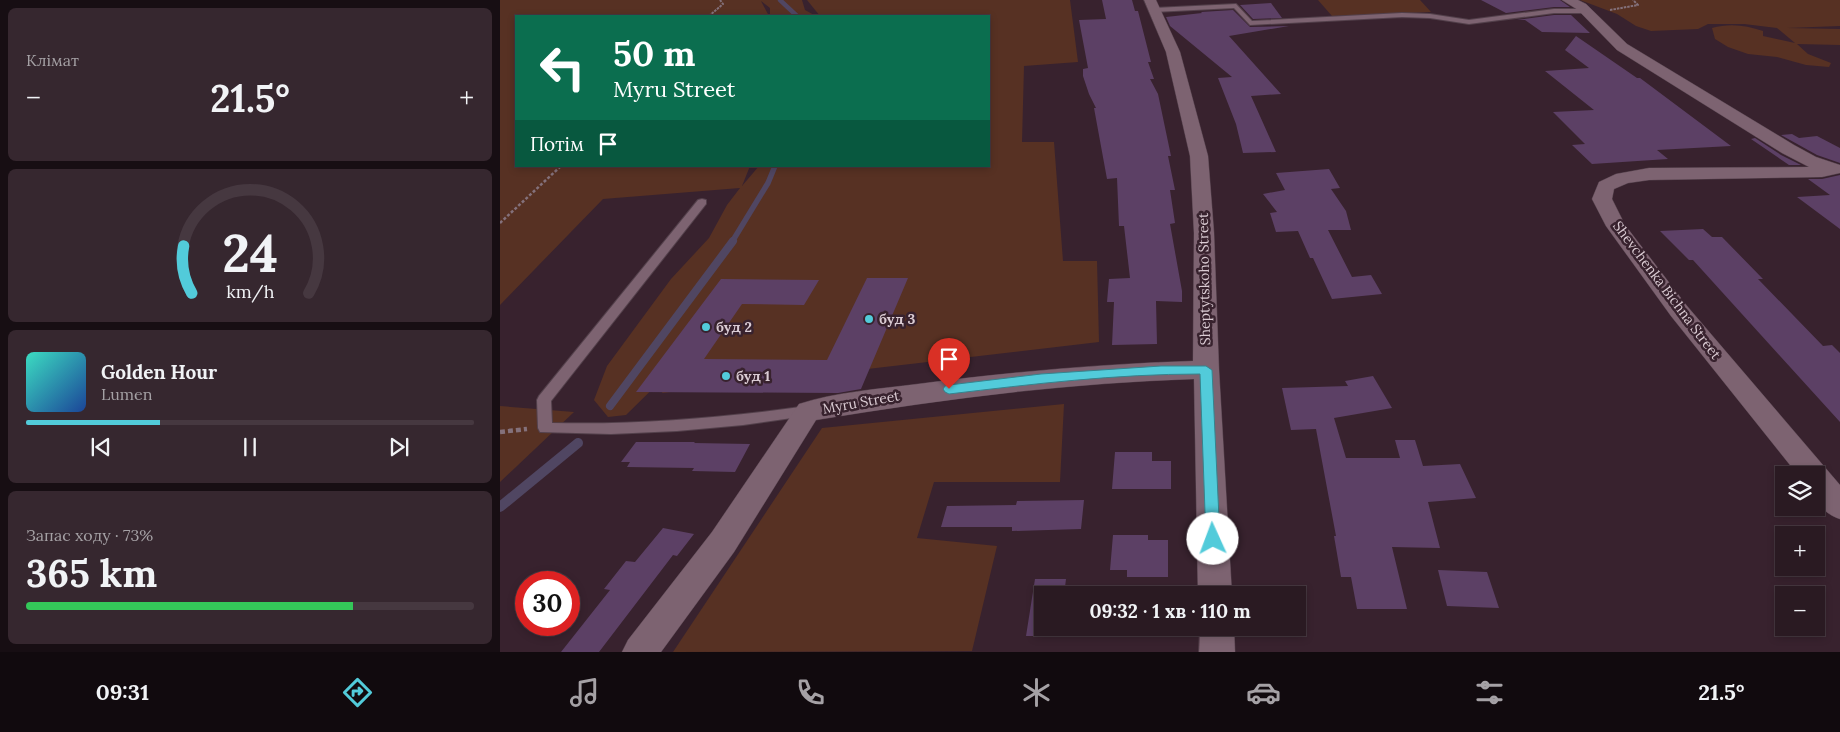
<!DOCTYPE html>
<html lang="uk">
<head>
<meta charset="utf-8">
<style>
  :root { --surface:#2a1a22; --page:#36272f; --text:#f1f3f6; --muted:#a5a1a5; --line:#463840; --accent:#52cbda }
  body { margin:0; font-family:Lora,serif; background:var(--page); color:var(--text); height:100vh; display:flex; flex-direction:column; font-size:19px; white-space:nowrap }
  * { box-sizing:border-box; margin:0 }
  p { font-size:16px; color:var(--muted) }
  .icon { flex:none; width:28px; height:28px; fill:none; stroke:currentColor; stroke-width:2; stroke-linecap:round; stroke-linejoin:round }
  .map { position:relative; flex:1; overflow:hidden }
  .drawer { display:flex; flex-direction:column; gap:8px; padding:8px; background:#170e13; width:500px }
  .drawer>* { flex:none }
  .banner { position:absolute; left:15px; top:15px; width:475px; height:152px; border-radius:0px; box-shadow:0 2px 8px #0003,0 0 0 1px var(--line); background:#0b6e4f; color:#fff; overflow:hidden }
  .controls { position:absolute; left:1275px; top:466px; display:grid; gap:10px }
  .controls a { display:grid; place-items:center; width:50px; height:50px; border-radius:0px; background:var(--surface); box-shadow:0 2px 8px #0003,0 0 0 1px var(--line); font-size:25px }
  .speed { position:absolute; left:15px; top:571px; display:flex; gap:10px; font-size:25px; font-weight:700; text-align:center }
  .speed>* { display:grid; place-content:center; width:65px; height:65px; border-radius:50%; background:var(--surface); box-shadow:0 2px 8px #0003,0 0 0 1px var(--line); line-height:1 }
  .speed .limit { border:8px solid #d22; background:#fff; color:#111 }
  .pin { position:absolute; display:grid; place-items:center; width:42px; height:42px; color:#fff; margin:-51px -21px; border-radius:50% 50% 50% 0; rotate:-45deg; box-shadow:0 0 5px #0007 }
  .pin .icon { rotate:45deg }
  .me { position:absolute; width:55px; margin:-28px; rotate:358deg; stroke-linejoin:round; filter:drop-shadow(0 0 4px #0008) }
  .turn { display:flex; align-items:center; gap:18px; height:105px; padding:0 15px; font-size:22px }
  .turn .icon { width:65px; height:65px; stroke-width:2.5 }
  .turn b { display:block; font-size:35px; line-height:42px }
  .then { display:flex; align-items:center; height:48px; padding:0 15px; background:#0003; gap:10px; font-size:19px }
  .big { font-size:38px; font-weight:800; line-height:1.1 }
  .drawer .widget { flex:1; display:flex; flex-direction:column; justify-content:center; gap:8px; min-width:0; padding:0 18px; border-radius:8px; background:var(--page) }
  .drawer .dial { align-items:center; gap:0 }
  .dial svg { height:130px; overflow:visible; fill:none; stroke:var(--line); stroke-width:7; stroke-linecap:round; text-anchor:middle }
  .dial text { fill:var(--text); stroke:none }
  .song { display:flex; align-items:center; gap:15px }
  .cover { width:60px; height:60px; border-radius:8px; background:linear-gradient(135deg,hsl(170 70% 55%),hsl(220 70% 35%)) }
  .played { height:5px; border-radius:2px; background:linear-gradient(90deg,var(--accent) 30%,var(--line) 30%) }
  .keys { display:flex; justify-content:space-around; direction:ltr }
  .heat { display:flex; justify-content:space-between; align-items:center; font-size:28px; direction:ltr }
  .charge { height:8px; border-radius:4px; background:linear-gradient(90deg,#34c759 73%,var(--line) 0) }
  .trip { position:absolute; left:534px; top:586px; width:272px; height:50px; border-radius:0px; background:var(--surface); box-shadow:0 2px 8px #0003,0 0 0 1px var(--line); font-weight:800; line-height:50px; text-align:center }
  .dock { display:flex; height:80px; justify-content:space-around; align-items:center; background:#110a0e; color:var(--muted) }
  .dock .icon { width:35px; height:35px }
  .dock .current { color:var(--accent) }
  .dock b { font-size:22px; color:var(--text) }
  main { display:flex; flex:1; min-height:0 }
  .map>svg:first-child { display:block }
  .green { fill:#573123 }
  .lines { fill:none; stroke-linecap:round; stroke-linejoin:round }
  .stream-far3 { stroke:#504662; stroke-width:4.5 }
  .stream-far2 { stroke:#504662; stroke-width:5.5 }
  .stream-far1 { stroke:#504662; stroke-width:8 }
  .stream { stroke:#504662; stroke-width:10 }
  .building { fill:#5c4065 }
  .lane-casing { stroke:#53404b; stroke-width:2 }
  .street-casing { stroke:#53404b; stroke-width:1 }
  .path-far2 { stroke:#84717b; stroke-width:2; stroke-dasharray:2.5 1; stroke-linecap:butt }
  .path-far1 { stroke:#84717b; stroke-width:2.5; stroke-dasharray:3 2; stroke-linecap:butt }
  .path { stroke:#84717b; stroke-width:4.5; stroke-dasharray:5 3; stroke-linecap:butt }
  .lane { fill:#7d6371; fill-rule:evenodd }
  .street { fill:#7d6371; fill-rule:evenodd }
  .route { fill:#52cbda; stroke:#35848e }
  .poi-dot { fill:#52cbda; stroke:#38222e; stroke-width:2 }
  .labels { text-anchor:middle; stroke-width:5; stroke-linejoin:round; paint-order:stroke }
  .street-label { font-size:14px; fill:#dbccd4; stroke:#38222e }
  .poi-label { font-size:14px; font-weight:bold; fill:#dbccd4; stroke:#38222e; text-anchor:start }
</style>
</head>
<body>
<main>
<section class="drawer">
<div class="widget"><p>Клімат</p>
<div class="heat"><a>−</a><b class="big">21.5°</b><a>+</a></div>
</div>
<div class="widget dial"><svg viewBox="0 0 100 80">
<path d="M14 69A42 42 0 1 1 86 69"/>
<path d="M14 69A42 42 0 0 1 9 40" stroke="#52cbda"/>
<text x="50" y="56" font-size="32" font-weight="700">24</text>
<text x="50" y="72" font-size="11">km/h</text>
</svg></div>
<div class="widget">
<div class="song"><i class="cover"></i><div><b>Golden Hour</b><p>Lumen</p></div></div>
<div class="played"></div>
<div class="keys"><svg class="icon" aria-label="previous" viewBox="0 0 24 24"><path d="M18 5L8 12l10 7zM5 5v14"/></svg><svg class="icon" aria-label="pause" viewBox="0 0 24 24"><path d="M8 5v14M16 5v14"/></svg><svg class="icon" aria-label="next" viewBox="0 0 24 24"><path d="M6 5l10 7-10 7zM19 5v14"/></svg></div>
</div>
<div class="widget"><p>Запас ходу · 73%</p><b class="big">365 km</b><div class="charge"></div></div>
</section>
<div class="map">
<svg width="1340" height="652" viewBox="0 0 1340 652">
  <rect width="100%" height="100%" fill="#38222e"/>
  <g class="green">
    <path d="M0 0H302L305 10 316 16H270V8L261 1 269 16H16V166H250L242 186 259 166H489V16H320L307 0H570L578 62 524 66 522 142H554L563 261H597L599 342 162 393 180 362 126 415 108 417 94 400 107 366 171 279 209 238 227 205 240 188 103 199 0 305Z"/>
    <path d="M818 0H920L931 12 832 16Z"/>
    <path d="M1080 0H1340V26L1287 28 1340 29V45L1297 44 1308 54 1331 63 1329 67 1306 65 1277 57 1248 54 1228 47 1215 39 1212 28C1229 23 1246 25 1263 31V36L1295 43 1277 28 1244 24H1208L1198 29 1151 31 1136 26 1117 14Z"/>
    <path d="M564 404 560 482H434L417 538 497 546 472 651 173 652 322 428Z"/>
    <path d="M0 406 74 412 0 482Z"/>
  </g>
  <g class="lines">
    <path class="stream-far3" d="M280 0 297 16"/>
    <path class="stream-far2" d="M232 242 268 183 275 166"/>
    <path class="stream-far1" d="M110 406 233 241"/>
    <path class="stream" d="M0 507 78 443"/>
  </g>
  <g class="building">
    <path d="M602 0H632L635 11H638L651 62H648L654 79H650L658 94 671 156H668L675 190H670L675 223 670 224 682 291V302L656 301 657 344 612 345 614 302H607L609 279 630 278 624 226H619L617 178 607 179 594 108H596L589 94 583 76V69L588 68 579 20 606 19Z"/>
    <path d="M981 0H1060L1070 7H1054L1006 13Z"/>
    <path d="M771 3 782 18 753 19 740 5Z"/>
    <path d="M733 10 750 27 789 26 729 36 781 94 751 96 776 152 743 153 736 124 718 78 732 77 670 26 666 17 702 13 701 12Z"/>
    <path d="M1054 15H1071L1090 33 1042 32 1025 20H1017Z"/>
    <path d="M1076 36 1137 78H1140L1231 146 1157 150 1168 159 1092 164 1072 145 1085 144 1053 112 1094 110 1045 71 1089 68 1065 50Z"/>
    <path d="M1292 134 1299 138 1317 136 1340 148V163L1317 155 1281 135Z"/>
    <path d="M1255 138 1281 155 1301 165H1289L1251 139Z"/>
    <path d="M829 169 840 188 831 189 846 211 851 230H828L852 277 871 275 882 294 832 299 813 258H810L798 231 776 232 770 213 777 212 763 194 785 190 776 173Z"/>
    <path d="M1340 175V229L1297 197 1330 195 1308 179H1322Z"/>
    <path d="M1203 229 1212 237H1222L1263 279H1258L1323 346 1332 345 1340 353V422L1193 260H1189L1160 231Z"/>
    <path d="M367 278H408L361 389 338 393 136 392 221 279 319 280 304 305 242 304 204 359 327 360Z"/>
    <path d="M873 376 892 408 834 418 846 458H900L895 440H915L923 466 960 464 976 498 928 502 940 548 892 547 907 609H857L851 577H841L834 536H836L816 429 791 430 782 388 848 386 845 381Z"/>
    <path d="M136 442H195L194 443 250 444 235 472 192 471 194 468 127 467 130 462H121Z"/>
    <path d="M615 452H652V461H671V489H612Z"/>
    <path d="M584 500 581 529 512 531V527H441L447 506 516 505 517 501Z"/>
    <path d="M163 528 194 534 177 556 173 555 99 652H61L110 590 104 589 126 561 135 562Z"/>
    <path d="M613 535H648V540H668V577H627V570H610Z"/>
    <path d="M938 570 987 572 999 608 947 606Z"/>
    <path d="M535 579H566L564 595H542V628H560L559 636H526Z"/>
  </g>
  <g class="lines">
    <defs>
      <g id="lane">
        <path d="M736 4 752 21 902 13 930 14 969 20 1054 9H1086L1089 11 1086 13H1054L969 24 930 18 902 17 750 25 734 8 654 12 651 10 654 8Z"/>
        <path d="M202 199 206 200V204L51 401 52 423C138 425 223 418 308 406L313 407 315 411 313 415 243 425 177 431 111 434 40 432 38 428 37 400 39 396 198 200Z"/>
      </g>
      <g id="street">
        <path d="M644 0H656L680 52 708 156 714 233 719 370 732 595H698L694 379C567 383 442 399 316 420L234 552 161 652H122L128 640 212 532 299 404C335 392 380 389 418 384 510 372 601 364 693 361L694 233 690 156 666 52Z"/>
        <path d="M1062 0H1078L1086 4 1127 44 1294 145 1316 157 1340 165V173L1322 177 1149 180 1128 183 1114 189 1112 199 1125 225 1187 306 1340 485V519C1317 511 1316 497 1316 475H1298L1171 316 1106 226 1092 199 1099 182 1116 174 1149 168 1309 167 1282 153 1117 50 1078 10Z"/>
        <path d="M700 628H734L735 652H699Z"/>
      </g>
    </defs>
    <use href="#lane" class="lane-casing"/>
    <use href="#street" class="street-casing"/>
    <g class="path-far2">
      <path d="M1110 10 1138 5 1133 0"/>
      <path d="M209 16 223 4 220 0"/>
    </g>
    <path class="path-far1" d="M0 223 61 166"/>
    <path class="path" d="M0 432 27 429"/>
    <use href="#lane" class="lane"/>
    <use href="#street" class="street"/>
  </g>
  <path class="route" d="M661 366H706L712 370 720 539 718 543 713 545 708 543 706 539 700 374C616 374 533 384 449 394L445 392 443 389 445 386 449 385 541 374Z"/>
  <g class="poi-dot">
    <circle cx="369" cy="319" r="5"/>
    <circle cx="206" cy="327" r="5"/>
    <circle cx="226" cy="376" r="5"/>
  </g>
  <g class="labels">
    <g class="street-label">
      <text transform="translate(704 279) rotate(-91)" y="5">Sheptytskoho Street</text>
      <text transform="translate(1167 290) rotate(53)" y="5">Shevchenka Bichna Street</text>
      <text transform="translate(361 402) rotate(-10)" y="5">Myru Street</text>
    </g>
    <g class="poi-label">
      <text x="379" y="324">буд 3</text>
      <text x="216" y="332">буд 2</text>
      <text x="236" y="381">буд 1</text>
    </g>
  </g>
</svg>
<div class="controls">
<a><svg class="icon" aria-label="layers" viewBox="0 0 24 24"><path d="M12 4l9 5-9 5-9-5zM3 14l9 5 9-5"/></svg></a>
<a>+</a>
<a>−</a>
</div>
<div class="speed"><div class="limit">30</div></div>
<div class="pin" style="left:449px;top:389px;background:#d93025"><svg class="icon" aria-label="arrive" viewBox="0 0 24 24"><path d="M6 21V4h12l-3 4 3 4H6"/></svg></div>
<svg class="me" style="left:713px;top:539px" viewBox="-20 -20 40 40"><circle r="19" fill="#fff"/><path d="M0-13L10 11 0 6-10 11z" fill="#52cbda"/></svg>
<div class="trip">09:32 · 1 хв · 110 m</div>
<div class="banner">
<div class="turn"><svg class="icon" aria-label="left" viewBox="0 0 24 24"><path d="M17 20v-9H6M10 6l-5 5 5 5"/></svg><div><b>50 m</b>Myru Street</div></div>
<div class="then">Потім<svg class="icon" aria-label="arrive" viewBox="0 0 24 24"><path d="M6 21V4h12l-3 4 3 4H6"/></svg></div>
</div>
</div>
</main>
<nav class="dock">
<b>09:31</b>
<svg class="icon current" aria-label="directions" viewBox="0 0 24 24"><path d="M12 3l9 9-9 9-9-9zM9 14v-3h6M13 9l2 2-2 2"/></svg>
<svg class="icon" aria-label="music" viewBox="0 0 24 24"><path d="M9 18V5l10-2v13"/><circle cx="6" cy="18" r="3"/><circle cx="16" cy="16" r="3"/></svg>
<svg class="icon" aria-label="phone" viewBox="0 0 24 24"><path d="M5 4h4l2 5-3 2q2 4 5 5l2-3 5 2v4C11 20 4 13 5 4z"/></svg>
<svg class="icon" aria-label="climate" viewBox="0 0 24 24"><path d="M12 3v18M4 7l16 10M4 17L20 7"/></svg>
<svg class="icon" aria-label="car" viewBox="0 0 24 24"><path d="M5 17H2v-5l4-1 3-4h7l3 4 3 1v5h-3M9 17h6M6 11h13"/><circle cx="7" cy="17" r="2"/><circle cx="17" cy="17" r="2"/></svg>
<svg class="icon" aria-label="filters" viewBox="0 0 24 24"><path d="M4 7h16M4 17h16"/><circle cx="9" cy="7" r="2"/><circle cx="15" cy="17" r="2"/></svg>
<b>21.5°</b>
</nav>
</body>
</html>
